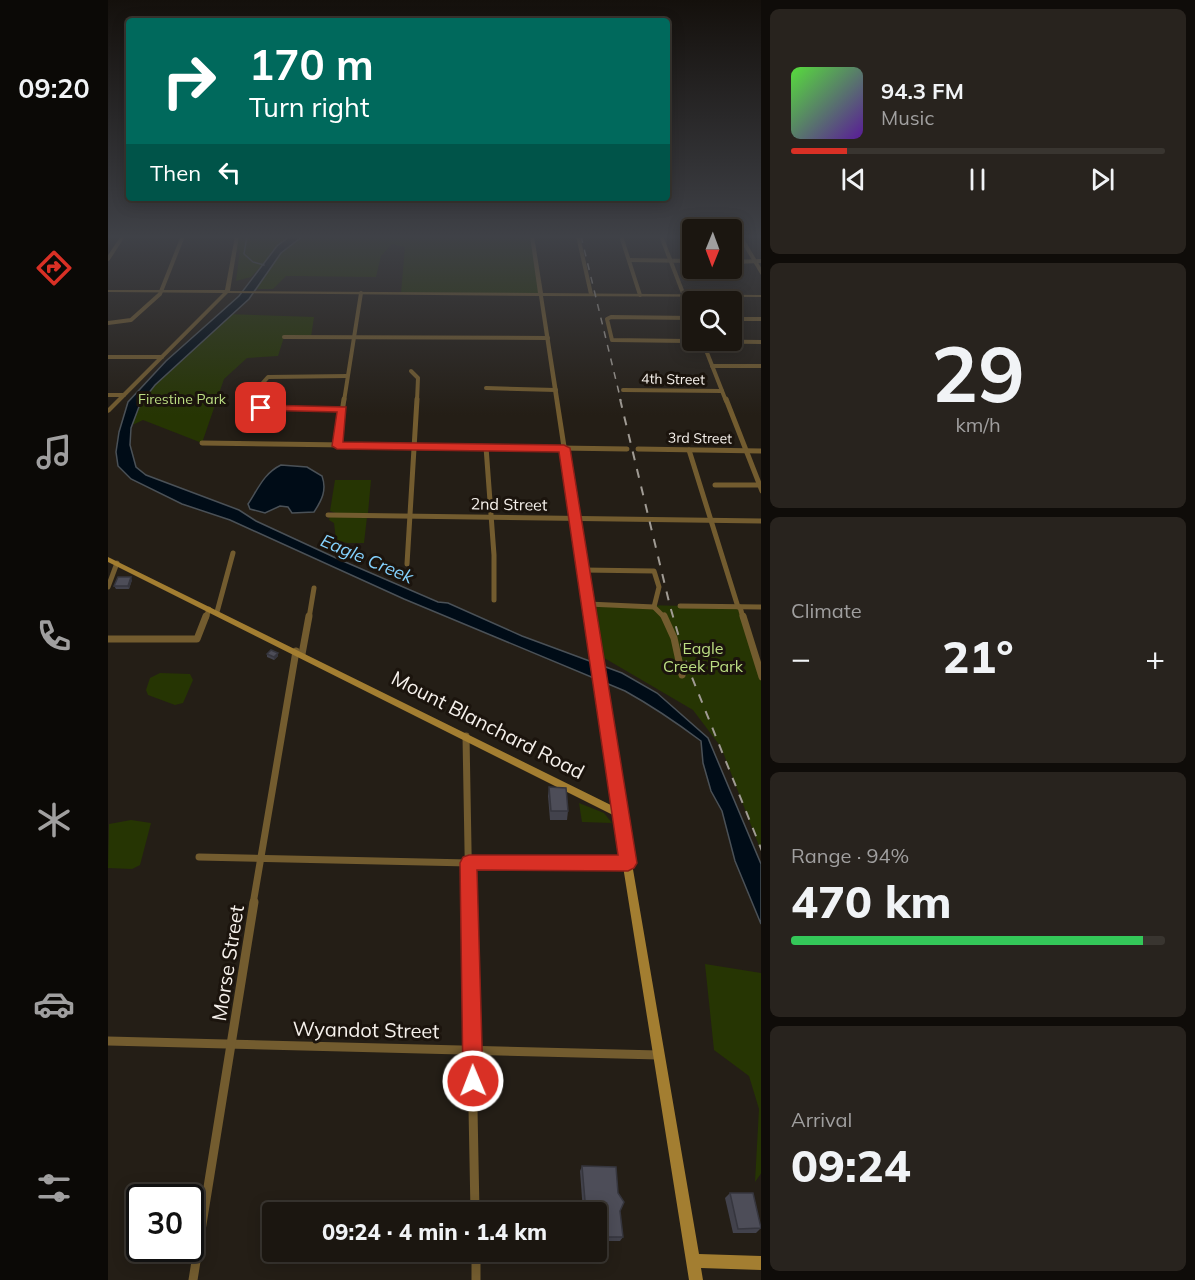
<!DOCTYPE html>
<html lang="en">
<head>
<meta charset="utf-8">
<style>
  :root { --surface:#1b1610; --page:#28231e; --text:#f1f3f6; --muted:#a09f9f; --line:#393530; --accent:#d93025 }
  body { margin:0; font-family:Mulish,sans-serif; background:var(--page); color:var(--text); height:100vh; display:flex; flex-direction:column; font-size:22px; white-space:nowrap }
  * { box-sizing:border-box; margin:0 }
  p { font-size:20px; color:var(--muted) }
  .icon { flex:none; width:33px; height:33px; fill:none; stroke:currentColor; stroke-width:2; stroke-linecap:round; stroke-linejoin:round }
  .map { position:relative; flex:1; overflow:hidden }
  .drawer { display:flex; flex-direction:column; gap:9px; padding:9px; background:#0f0c09; width:434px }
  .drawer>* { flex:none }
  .top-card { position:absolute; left:18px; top:18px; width:544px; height:183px; border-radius:6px; box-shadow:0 3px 15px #0003,0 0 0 2px var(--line); background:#00695c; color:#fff; overflow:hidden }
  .needle { width:39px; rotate:181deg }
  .controls { position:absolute; left:574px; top:219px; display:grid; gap:12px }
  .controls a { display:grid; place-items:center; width:60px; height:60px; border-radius:6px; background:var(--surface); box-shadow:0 3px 15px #0003,0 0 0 2px var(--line); font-size:30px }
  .speed { position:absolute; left:18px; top:1184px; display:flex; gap:12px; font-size:30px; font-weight:700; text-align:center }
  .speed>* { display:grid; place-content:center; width:78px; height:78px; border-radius:50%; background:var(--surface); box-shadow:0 3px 15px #0003,0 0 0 2px var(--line); line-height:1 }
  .speed .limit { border:3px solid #111; border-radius:9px; background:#fff; color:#111 }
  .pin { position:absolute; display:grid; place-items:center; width:51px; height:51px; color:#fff; margin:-26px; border-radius:12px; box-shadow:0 3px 9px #0006 }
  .me { position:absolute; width:66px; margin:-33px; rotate:359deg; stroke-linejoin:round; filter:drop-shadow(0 0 4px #0008) }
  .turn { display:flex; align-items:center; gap:21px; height:126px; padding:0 24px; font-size:27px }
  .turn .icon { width:78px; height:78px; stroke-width:2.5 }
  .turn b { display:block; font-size:42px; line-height:51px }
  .then { display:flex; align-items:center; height:57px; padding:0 24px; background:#0003; gap:12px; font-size:22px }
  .big { font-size:45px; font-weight:800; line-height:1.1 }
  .drawer .tile { flex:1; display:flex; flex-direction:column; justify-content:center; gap:9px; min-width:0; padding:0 21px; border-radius:9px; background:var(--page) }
  .drawer .dial { align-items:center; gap:0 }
  .dial b { font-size:78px; line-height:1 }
  .song { display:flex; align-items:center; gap:18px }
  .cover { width:72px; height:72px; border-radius:9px; background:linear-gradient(135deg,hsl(110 70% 55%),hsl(270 70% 35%)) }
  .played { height:6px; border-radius:3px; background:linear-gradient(90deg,var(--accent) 15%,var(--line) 15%) }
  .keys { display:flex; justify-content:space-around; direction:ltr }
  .heat { display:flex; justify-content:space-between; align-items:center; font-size:33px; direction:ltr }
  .charge { height:9px; border-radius:4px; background:linear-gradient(90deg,#34c759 94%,var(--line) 0) }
  .trip { position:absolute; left:154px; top:1202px; width:345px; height:60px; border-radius:6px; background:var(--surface); box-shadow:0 3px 15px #0003,0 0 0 2px var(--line); font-weight:800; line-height:60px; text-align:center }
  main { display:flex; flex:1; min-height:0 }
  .dock { display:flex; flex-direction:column; width:108px; justify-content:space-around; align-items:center; background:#0b0906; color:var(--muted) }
  .dock .icon { width:42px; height:42px }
  .dock .on { color:var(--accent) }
  .dock b { font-size:27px; color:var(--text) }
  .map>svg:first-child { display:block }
  .green { fill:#263503 }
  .water { fill:#000c17; stroke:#4a5157; stroke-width:1.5 }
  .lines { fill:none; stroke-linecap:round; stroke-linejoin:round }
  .stream { stroke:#4a5157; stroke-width:1.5 }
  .minor-far3 { stroke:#735c2f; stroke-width:4 }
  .minor-far2 { stroke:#735c2f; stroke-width:5 }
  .minor-far1 { stroke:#735c2f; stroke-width:7 }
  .minor { stroke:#735c2f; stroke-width:9 }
  .tertiary { fill:#735c2f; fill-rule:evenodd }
  .secondary { fill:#a37e31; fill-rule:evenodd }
  .rail-far1 { stroke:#a09b94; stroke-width:1.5; stroke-dasharray:7 7; stroke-linecap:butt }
  .rail { stroke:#a09b94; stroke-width:2; stroke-dasharray:9 9; stroke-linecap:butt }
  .wall { fill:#42424c }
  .shaded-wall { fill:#36363e }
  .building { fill:#4d4d58; stroke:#36363e; stroke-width:1.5 }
  .route { fill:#d93025; stroke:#8d1f18; stroke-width:1.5 }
  .labels { text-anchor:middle; stroke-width:6; stroke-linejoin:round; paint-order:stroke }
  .far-street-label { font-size:14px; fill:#f6f1ec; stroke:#1b140d }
  .far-park-label { font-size:14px; fill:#bcde83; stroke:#1b140d }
  .street-label { font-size:16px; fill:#f6f1ec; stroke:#1b140d }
  .park-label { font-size:16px; fill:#bcde83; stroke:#1b140d }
  .water-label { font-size:18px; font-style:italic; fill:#85d3ff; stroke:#1b140d }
  .near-street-label { font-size:20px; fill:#f6f1ec; stroke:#1b140d }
</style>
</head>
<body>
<main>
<nav class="dock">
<b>09:20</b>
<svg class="icon on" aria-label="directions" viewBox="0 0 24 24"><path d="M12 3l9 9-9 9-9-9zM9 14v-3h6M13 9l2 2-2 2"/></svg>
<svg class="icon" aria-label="music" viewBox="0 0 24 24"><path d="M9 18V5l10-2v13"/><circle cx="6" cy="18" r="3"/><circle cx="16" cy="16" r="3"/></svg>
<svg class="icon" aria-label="phone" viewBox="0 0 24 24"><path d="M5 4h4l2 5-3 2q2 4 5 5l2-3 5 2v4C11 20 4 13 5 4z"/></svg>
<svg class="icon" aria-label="climate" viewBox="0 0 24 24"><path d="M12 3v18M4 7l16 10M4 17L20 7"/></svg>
<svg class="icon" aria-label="car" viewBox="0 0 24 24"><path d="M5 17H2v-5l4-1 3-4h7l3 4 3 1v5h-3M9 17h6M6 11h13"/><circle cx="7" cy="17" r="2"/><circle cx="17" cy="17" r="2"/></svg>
<svg class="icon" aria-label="filters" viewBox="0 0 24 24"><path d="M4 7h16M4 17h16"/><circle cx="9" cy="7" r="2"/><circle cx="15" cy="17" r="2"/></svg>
</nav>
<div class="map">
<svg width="654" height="1280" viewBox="0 0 654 1280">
  <rect width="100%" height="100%" fill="#241e16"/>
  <g class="green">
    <path d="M129 236H182L143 277 128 281 132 250 127 251Z"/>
    <path d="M195 236H424L433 294 293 293 297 247 284 244 273 256 268 277 178 276 165 289H149C155 267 176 246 195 236Z"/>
    <path d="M118 314 206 317 203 337H176L170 356 139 358 116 379 94 443 35 420 18 428 29 399Z"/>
    <path d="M227 480H263L260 513H228L222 511Z"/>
    <path d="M222 516 259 517 256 543H239L228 540 226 523 221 520Z"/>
    <path d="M480 604 632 607 653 676V851L613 747 585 710 498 659 488 658Z"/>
    <path d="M52 673 82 674 85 680 75 703 67 705 40 695 38 690 42 678Z"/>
    <path d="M471 803 496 813 504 823 474 822Z"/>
    <path d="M23 820 43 823 32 865 24 869 0 868 1 824Z"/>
    <path d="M597 964 653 973 654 1172 647 1182 651 1109 641 1076 606 1050Z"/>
  </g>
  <g class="water">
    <path d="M182 236H195L173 253 141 299 47 385 32 404 23 428 22 445 28 467 38 475 131 510 148 521 228 558 330 602 340 603 414 636 514 673 549 693 600 738 653 864V924L627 861 614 811 603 791 595 763 593 741C569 723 544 706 517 691L296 599 122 520 74 504 23 479 10 466 8 452 11 432 20 402 58 361 131 296 169 246Z"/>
    <path d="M173 465 199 467 214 476C219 490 214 500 206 512L184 513 180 507 172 506 157 513 142 509 140 504C150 489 156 473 173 465Z"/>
  </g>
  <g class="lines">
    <path class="stream" d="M139 236 136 254 145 262 156 265"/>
    <g class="minor-far3">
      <path d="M470 236 483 294"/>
      <path d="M513 236 532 295"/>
      <path d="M553 236 585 319"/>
      <path d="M632 236 654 273"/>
      <path d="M0 259 15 236"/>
      <path d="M521 260 585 261"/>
      <path d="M624 262 654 261"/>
      <path d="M585 318 503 317 499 319 504 340 654 342"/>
      <path d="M624 319H654"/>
      <path d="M0 323 23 320 52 294 75 236"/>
      <path d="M176 337 440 338"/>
      <path d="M594 340 618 401"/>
      <path d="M0 357H54"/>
      <path d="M604 366H654"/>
      <path d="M303 371 310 378 309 401"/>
      <path d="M378 388 448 390"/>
      <path d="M515 390 614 391"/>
      <path d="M0 395H16"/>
      <path d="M149 401 152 386 160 377 239 376"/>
      <path d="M236 401 253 293"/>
    </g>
    <g class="minor-far2">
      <path d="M149 399 150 406 157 408 234 409"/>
      <path d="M618 399 654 491"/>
      <path d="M94 443 519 449"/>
      <path d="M229 446 236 399"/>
      <path d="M378 447 386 555V600"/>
      <path d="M530 449 654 451"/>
      <path d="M581 450 630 607"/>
      <path d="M607 485H653"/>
      <path d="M220 515 654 521"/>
      <path d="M299 564 309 399"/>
      <path d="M475 570 546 571 551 587 546 607 557 618"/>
      <path d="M0 587 9 563"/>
      <path d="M480 604 546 607"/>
      <path d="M572 606 654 607"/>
      <path d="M632 607 635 618"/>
      <path d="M109 612 125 553"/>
      <path d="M98 618 101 609"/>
      <path d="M201 618 206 588"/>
    </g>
    <g class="minor-far1">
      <path d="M556 616 566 638 574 675"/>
      <path d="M635 616 654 677"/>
      <path d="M0 639H89L98 616"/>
      <path d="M194 654 201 616"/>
      <path d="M358 736 361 904"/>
      <path d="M91 857 361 863H520"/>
      <path d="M145 904 188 651"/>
    </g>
    <g class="minor">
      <path d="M361 902 367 1212"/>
      <path d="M0 1041 551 1055"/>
      <path d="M368 1251V1280"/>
      <path d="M85 1280 146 902"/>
    </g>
    <path class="tertiary" d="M127 236H131L122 291 430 293 422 236H426L435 293 654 295V297L435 296 516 814 515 817 512 818 509 817 508 814 431 296 120 293 2 412 0 413V408L115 293 0 292V290H117Z"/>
    <path class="secondary" d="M0 557 515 811 591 1254 654 1256V1270L593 1268 595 1280H581L507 816 0 562Z"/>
    <path class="rail-far1" d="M473 236 513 401"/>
    <path class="rail" d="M512 399 562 606 579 665 654 851"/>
  </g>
  <g class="wall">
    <path d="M24 580 21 589H8L6 586Z"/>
    <path d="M170 653V656L166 660 159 657V654Z"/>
    <path d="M441 787 460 811 459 820H442L440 796Z"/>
    <path d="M474 1166 512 1211 515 1237 512 1241H489V1212H475L472 1171Z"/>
    <path d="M622 1193 653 1228 648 1233H625L617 1198Z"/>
  </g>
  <g class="shaded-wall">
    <path d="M23 577 24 580 21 589 20 586Z"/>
    <path d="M170 653V656L166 660V657Z"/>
  </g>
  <g class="building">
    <path d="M10 577H23L20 586H6Z"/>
    <path d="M163 650 170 653 166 657 159 654Z"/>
    <path d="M441 787 458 788 460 811H443Z"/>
    <path d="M474 1166 508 1167 510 1193 516 1202 512 1211 515 1237H489V1212H478Z"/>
    <path d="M622 1193H645L653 1228 630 1229Z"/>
  </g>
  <linearGradient id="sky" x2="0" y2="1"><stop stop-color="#14100c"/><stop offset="0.57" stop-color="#3f4147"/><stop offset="1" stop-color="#3f4147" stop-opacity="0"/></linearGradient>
  <rect width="654" height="415" fill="url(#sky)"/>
  <path class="route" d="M153 405 238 407 235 442 456 445 462 448 529 863 526 868 520 871 369 870 375 1081 372 1088 365 1091 358 1088 355 1081 352 863 355 857 361 855H510L451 452 229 449 224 446 229 412 150 410 148 408Z"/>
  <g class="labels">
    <g class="far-street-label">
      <text transform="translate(565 379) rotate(1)" y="5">4th Street</text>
      <text transform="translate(592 438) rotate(1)" y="5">3rd Street</text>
    </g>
    <g class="far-park-label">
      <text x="74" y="404">Firestine Park</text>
    </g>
    <g class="street-label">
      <text transform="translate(401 504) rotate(1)" y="6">2nd Street</text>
    </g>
    <g class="park-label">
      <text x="595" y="654">Eagle<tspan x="595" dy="18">Creek Park</tspan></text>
    </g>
    <g class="water-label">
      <text transform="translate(259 559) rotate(23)" y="6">Eagle Creek</text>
    </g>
    <g class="near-street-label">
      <text transform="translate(380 725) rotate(27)" y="7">Mount Blanchard Road</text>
      <text transform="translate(120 963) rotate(-81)" y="7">Morse Street</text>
      <text transform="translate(258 1030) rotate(1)" y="7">Wyandot Street</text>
    </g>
  </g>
</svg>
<div class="controls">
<a><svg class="needle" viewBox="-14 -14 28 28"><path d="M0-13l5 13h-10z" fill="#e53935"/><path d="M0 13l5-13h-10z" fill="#a09f9f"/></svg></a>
<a><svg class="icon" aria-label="search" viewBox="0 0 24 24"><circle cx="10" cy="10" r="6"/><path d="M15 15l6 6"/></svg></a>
</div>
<div class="speed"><div class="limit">30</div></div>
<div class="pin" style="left:153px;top:408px;background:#d93025"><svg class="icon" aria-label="arrive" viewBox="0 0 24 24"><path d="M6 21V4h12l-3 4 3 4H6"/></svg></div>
<svg class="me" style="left:365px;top:1081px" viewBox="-20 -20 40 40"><circle r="17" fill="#d93025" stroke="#fff" stroke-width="3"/><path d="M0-11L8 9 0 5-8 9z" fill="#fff"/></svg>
<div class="trip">09:24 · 4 min · 1.4 km</div>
<div class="top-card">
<div class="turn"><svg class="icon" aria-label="right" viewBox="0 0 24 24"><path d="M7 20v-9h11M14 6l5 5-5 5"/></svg><div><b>170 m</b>Turn right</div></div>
<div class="then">Then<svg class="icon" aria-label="left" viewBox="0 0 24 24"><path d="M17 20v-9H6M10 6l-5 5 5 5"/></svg></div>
</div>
</div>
<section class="drawer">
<div class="tile">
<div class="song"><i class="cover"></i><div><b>94.3 FM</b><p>Music</p></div></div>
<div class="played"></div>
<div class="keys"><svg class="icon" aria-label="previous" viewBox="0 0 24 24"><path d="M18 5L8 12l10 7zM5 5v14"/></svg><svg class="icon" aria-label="pause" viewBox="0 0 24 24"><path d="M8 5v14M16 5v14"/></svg><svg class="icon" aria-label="next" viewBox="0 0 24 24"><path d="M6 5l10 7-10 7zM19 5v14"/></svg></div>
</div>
<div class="tile dial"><b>29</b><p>km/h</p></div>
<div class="tile"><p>Climate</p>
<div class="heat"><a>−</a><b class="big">21°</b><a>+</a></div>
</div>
<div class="tile"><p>Range · 94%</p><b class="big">470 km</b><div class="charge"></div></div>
<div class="tile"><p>Arrival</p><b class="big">09:24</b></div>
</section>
</main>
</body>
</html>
